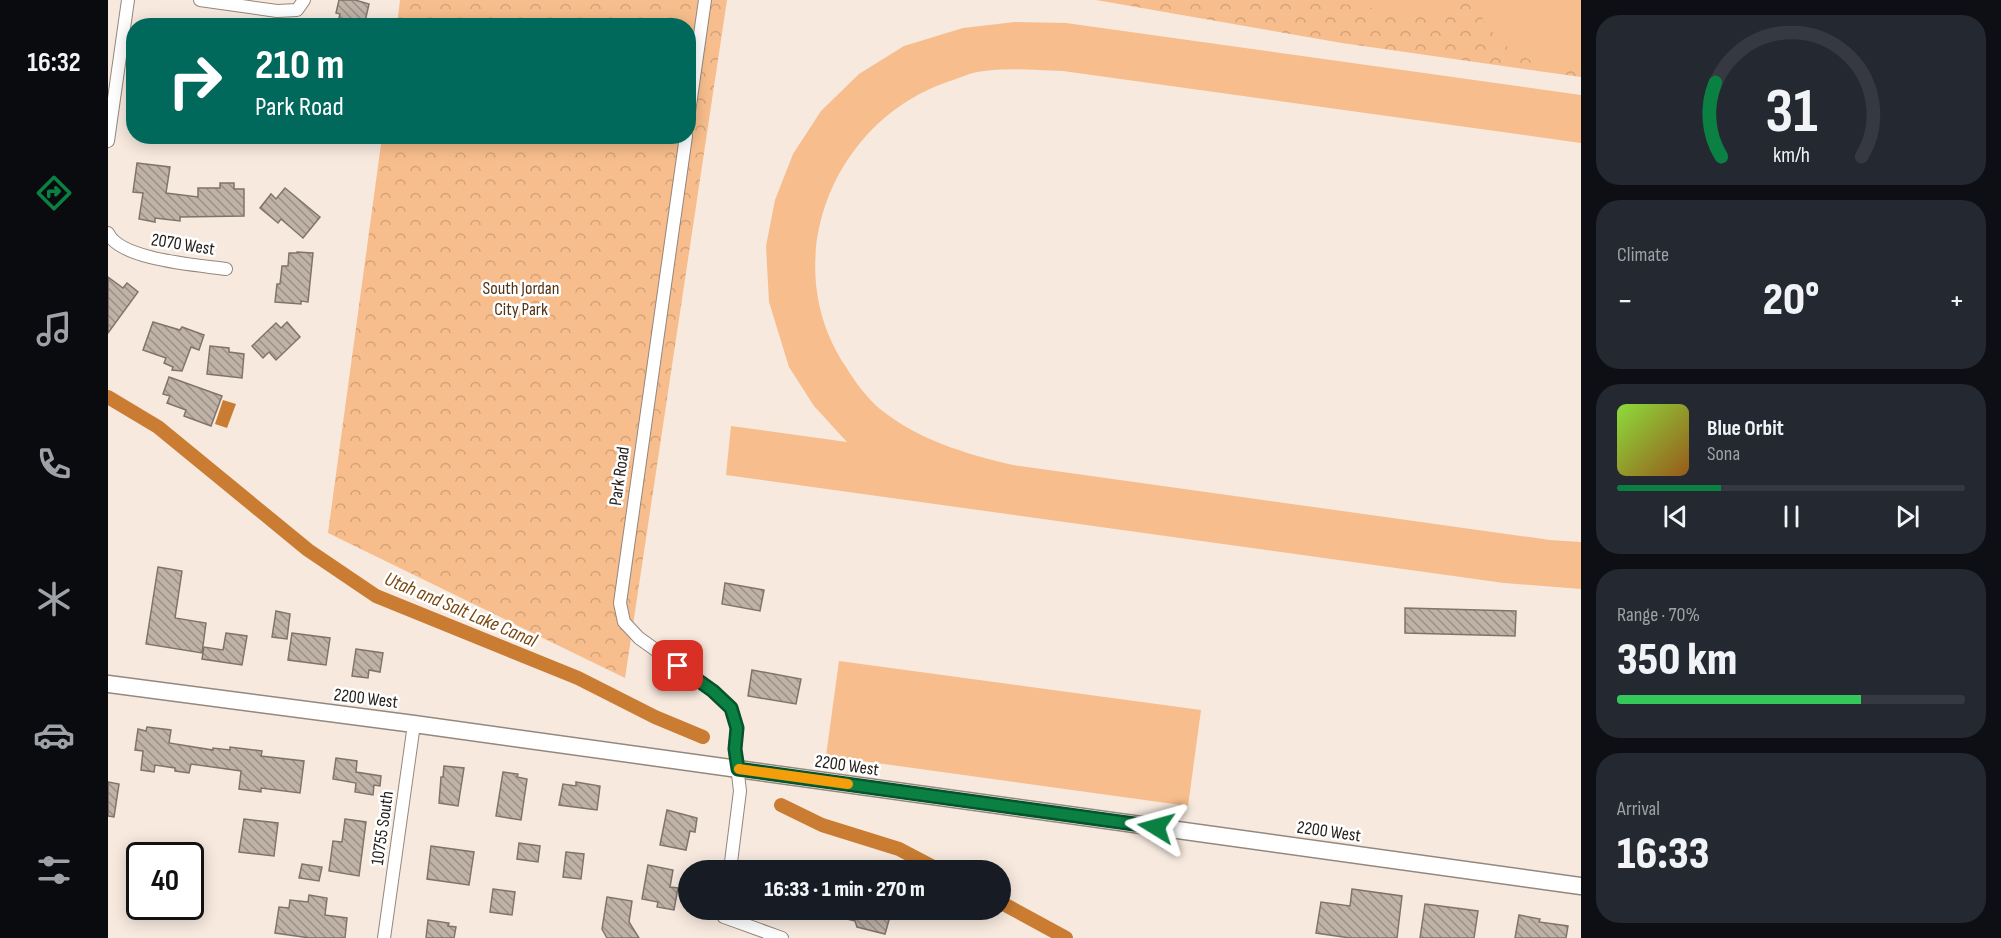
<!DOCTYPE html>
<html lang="en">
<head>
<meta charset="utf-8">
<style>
  :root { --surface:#171b24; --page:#242831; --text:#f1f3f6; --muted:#9ea1a6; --line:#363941; --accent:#0b8043 }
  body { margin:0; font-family:"Sofia Sans Condensed",sans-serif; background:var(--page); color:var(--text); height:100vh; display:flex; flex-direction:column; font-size:22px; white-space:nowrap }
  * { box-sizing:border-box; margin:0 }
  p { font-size:20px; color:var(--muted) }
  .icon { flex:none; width:33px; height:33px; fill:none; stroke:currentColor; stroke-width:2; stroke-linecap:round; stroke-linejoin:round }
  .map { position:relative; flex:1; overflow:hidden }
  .drawer { display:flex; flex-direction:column; gap:15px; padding:15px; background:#0d0f14; width:420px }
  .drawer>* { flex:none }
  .top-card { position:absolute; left:18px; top:18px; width:570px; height:126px; border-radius:24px; box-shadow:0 3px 15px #0003; background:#00695c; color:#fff; overflow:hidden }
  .speed { position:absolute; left:18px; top:842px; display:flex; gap:12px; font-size:30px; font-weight:700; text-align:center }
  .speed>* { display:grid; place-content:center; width:78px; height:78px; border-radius:50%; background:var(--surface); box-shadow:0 3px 15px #0003; line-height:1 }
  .speed .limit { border:3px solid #111; border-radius:9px; background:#fff; color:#111 }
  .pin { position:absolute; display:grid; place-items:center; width:51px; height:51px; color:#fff; margin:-26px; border-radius:12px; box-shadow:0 3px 9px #0006 }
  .me { position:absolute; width:66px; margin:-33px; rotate:278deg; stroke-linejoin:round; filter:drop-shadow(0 0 4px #0008) }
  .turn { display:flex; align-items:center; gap:21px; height:126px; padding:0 30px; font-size:27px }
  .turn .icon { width:78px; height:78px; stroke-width:2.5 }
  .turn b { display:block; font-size:42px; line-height:51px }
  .big { font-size:45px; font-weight:800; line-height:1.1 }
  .drawer .widget { flex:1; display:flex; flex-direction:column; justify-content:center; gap:9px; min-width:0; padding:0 21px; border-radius:24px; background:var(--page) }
  .drawer .dial { align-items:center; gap:0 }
  .dial svg { height:156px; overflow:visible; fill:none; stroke:var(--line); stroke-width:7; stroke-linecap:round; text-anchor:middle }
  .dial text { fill:var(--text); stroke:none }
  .song { display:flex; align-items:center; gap:18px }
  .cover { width:72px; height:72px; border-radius:9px; background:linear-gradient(135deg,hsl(90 70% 55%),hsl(30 70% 35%)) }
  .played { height:6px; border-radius:3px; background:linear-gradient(90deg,var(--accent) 30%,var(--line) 30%) }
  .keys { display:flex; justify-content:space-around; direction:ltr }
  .heat { display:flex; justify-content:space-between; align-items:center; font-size:33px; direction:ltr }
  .charge { height:9px; border-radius:4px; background:linear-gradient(90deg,#34c759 70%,var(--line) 0) }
  .trip { position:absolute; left:570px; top:860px; width:333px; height:60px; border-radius:30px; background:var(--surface); box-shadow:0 3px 15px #0003; font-weight:800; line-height:60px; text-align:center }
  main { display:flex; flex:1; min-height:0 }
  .tabs { display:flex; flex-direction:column; width:108px; justify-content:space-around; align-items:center; background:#090b0e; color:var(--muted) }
  .tabs .icon { width:42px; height:42px }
  .tabs .selected { color:var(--accent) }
  .tabs b { font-size:27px; color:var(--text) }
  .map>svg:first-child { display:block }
  .park { fill:url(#park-crowns) }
  .pitch { fill:#f7bd8c }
  .water { fill:#ca7d32 }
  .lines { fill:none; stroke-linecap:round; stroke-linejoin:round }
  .canal { stroke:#ca7d32; stroke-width:14 }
  .building { fill:url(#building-back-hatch); stroke:#80746a; stroke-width:1.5 }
  .minor-casing { stroke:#94877d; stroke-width:14 }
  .tertiary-casing { stroke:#94877d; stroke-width:19 }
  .minor { stroke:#fff; stroke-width:12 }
  .tertiary { stroke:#fff; stroke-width:16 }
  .route-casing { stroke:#07532c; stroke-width:15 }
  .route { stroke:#0b8043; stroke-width:10 }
  .slow { stroke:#f59e0b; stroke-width:10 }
  .labels { text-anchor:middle; stroke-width:5; stroke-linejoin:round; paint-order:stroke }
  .street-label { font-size:18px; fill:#25201c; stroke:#fff }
  .park-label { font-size:18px; fill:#533314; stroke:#fff }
  .water-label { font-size:20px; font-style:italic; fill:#7c4812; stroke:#fff }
</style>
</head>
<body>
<main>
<nav class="tabs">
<b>16:32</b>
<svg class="icon selected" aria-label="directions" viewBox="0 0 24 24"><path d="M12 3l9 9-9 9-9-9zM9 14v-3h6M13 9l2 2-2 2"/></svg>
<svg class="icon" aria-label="music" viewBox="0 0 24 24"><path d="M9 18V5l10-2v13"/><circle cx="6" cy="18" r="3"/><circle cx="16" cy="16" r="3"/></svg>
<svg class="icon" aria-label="phone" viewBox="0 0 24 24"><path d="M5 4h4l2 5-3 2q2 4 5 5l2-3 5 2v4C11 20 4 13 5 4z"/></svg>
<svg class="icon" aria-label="climate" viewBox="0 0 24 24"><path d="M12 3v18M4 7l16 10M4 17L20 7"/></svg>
<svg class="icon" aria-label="car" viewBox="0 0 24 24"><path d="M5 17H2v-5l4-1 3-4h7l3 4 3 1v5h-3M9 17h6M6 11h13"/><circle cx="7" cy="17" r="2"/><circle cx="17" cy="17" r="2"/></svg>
<svg class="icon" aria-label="filters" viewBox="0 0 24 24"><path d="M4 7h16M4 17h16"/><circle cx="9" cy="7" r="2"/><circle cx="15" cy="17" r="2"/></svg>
</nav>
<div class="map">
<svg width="1473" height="938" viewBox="0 0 1473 938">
  <defs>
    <pattern id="park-crowns" width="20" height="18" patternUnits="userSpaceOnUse" patternTransform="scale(1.5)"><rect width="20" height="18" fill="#f7bd8c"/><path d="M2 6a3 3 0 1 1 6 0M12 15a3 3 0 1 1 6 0" fill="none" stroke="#d4a278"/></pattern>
    <pattern id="building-back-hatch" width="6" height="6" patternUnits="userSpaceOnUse" patternTransform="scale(1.5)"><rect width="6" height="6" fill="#bfb2a7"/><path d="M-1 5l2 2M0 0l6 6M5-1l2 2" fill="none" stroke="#9b9087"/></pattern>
  </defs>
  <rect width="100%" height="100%" fill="#f7e9de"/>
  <g class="park">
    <path d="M292 0H619L517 678 220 533 274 137 580 136V26L289 25Z"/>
    <path d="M988 0H1473V77L1234 43Z"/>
  </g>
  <g class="pitch">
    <path d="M1205 0H1339L1337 18Z"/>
    <path d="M1364 0H1473V66C1419 70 1387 47 1364 0Z"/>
    <path d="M907 22 958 23 1473 95V143L955 71C926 70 898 67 869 72 859 74 849 79 839 82 724 122 668 263 738 367 747 382 759 398 772 409 810 440 858 454 905 465L1442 540 1473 542V589L1396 583 618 475 623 426 739 442 706 406 681 367 661 302 658 246 667 200 685 154 713 111 751 74 796 46 855 28Z"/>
    <path d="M731 661 1093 710 1080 806 718 756Z"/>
  </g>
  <path class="water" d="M115 400 128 404 119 428 107 424Z"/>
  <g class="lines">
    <g class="canal">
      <path d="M0 397 50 427 200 550 268 596 470 678 547 717 595 737"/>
      <path d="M673 805 714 825 791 849 831 870"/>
      <path d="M892 902 958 938"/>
    </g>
  </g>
  <g class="building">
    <path d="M231 0H247L261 4 256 26H229L232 14 228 13Z"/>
    <path d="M29 163 62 167 58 193 90 197V188H112V183H126V189H136V216L72 217V221L47 218V222L31 219 35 193 25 192Z"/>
    <path d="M177 188 212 217 195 238 173 219 170 223 152 208 163 194 168 199Z"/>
    <path d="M189 252 205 253 200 302 193 301V304L167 302 169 284H172L174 266H180L181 253H189Z"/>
    <path d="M0 277 15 288 19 283 30 292 0 333Z"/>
    <path d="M45 322 72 330 74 327 96 335 91 350 83 347 74 371 64 370 65 367 56 363 58 358 35 350Z"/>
    <path d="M179 322 192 337 168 360 161 352 155 358 144 346 168 323 173 328Z"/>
    <path d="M102 346 121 348V352L136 354 134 378 99 374Z"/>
    <path d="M61 377 114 396 103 426 76 416 78 410 59 403 62 396 55 394Z"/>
    <path d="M50 567 74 571 67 618 98 623 94 653 38 644Z"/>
    <path d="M617 583 656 590 652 611 614 604Z"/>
    <path d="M1297 608 1408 611 1407 636 1297 633Z"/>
    <path d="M168 611 182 614 179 639 164 637Z"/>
    <path d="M118 633 139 636 134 665 94 659 96 647 115 650Z"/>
    <path d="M184 633 222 638 218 665 180 660Z"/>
    <path d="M248 649 275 653 272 672 261 670 260 678 244 676Z"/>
    <path d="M644 670 693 679 688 704 640 696Z"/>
    <path d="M39 727 63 730 61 743 105 750V748L122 750V747L154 751 153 756 196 761 192 793 153 788V792L131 789 133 771 83 764 81 773 67 771V768L47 765 46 772 33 770 35 751 27 750 30 729 38 731Z"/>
    <path d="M228 758 249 761 248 772 273 776 272 786 266 785 265 795 247 792 248 783 225 779Z"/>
    <path d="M336 766 356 768 350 806 331 803 333 777H335Z"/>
    <path d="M395 772 410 774 409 777 419 779 413 820 388 816Z"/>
    <path d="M0 782 11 784 6 817 0 816Z"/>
    <path d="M468 782 492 786 489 810 451 805 455 784 468 786Z"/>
    <path d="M559 810 589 818 587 832 582 831 578 850 552 845Z"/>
    <path d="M136 819 170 823 166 856 131 852Z"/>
    <path d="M237 819 258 822 251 876 221 871 225 841 234 842Z"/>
    <path d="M411 843 432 846 430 862 409 859Z"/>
    <path d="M323 846 366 852 361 885 319 879Z"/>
    <path d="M458 852 476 854 473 879 455 877Z"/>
    <path d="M194 864 214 867 211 881 191 878Z"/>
    <path d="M540 865 565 870 562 887 570 888 566 910 549 907 550 902 534 899Z"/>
    <path d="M385 889 407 892 404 915 382 912Z"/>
    <path d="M1244 889 1294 896 1289 938H1242L1208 933 1213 902 1242 906Z"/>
    <path d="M201 895 219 898 217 915 239 918 237 938H202L167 933 171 907 181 908 182 900 200 902Z"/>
    <path d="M499 897 524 901 521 922 531 938H499L494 929Z"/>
    <path d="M1317 904 1370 911 1366 938H1312Z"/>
    <path d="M743 909H772L770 916 781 920 777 934 749 927 747 921 739 919Z"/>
    <path d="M1411 915 1432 919 1431 922 1460 926 1458 938H1407Z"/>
    <path d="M320 920 341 923 340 926 348 927 346 938H318Z"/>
  </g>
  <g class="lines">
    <defs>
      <g id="minor">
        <path d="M92 0 169 11 189 10 196 0"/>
        <path d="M580 119 597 0"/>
        <path d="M578 136 512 603 516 622 531 638 605 691 623 708 629 728 627 749 632 791 622 870"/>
        <path d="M0 141 20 0"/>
        <path d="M0 233C12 260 90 265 118 269"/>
        <path d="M617 909 616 917 674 938"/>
        <path d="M276 938 306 724"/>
      </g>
      <path id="tertiary" d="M0 684 306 724 1473 886"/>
    </defs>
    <use href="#minor" class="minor-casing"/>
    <use href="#tertiary" class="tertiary-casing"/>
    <use href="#minor" class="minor"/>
    <use href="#tertiary" class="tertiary"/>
  </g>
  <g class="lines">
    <defs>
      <path id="route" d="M570 666 605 691 623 708 629 728 627 749 630 769 1048 827"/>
    </defs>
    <use href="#route" class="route-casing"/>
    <use href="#route" class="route"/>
    <path class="slow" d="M631 769 740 784"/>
  </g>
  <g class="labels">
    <g class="street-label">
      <text transform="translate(75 244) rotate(9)" y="6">2070 West</text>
      <text transform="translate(511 476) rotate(-82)" y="6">Park Road</text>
      <text transform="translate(258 698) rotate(7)" y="6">2200 West</text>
      <text transform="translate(739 765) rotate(8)" y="6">2200 West</text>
      <text transform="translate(274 828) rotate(-82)" y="6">10755 South</text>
      <text transform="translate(1221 831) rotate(8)" y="6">2200 West</text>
    </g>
    <g class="park-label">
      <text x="413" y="294">South Jordan<tspan x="413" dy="21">City Park</tspan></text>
    </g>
    <g class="water-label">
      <text transform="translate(353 609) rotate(23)" y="7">Utah and Salt Lake Canal</text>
    </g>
  </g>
</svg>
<div class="speed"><div class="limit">40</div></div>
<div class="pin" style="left:570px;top:666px;background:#d93025"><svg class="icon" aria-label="arrive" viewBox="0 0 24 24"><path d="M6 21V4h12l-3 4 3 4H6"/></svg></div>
<svg class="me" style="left:1048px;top:827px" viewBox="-20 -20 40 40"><path d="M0-17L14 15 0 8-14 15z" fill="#0b8043" stroke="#fff" stroke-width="4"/></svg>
<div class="trip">16:33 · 1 min · 270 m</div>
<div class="top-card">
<div class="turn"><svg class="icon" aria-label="right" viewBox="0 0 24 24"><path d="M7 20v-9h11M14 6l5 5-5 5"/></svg><div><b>210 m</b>Park Road</div></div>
</div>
</div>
<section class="drawer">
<div class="widget dial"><svg viewBox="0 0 100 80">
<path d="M14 69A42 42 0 1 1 86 69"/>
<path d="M14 69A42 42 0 0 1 11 31" stroke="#0b8043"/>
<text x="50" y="56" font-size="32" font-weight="700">31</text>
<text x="50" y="72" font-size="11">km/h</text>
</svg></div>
<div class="widget"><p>Climate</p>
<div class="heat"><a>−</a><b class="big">20°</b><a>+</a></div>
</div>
<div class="widget">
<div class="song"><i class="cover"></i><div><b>Blue Orbit</b><p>Sona</p></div></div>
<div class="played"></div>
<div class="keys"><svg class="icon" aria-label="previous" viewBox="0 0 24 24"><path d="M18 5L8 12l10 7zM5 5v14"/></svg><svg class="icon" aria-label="pause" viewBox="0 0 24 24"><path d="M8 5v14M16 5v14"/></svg><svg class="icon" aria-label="next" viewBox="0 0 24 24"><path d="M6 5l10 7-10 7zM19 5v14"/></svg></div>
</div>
<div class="widget"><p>Range · 70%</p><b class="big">350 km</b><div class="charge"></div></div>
<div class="widget"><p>Arrival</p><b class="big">16:33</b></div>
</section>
</main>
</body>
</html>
